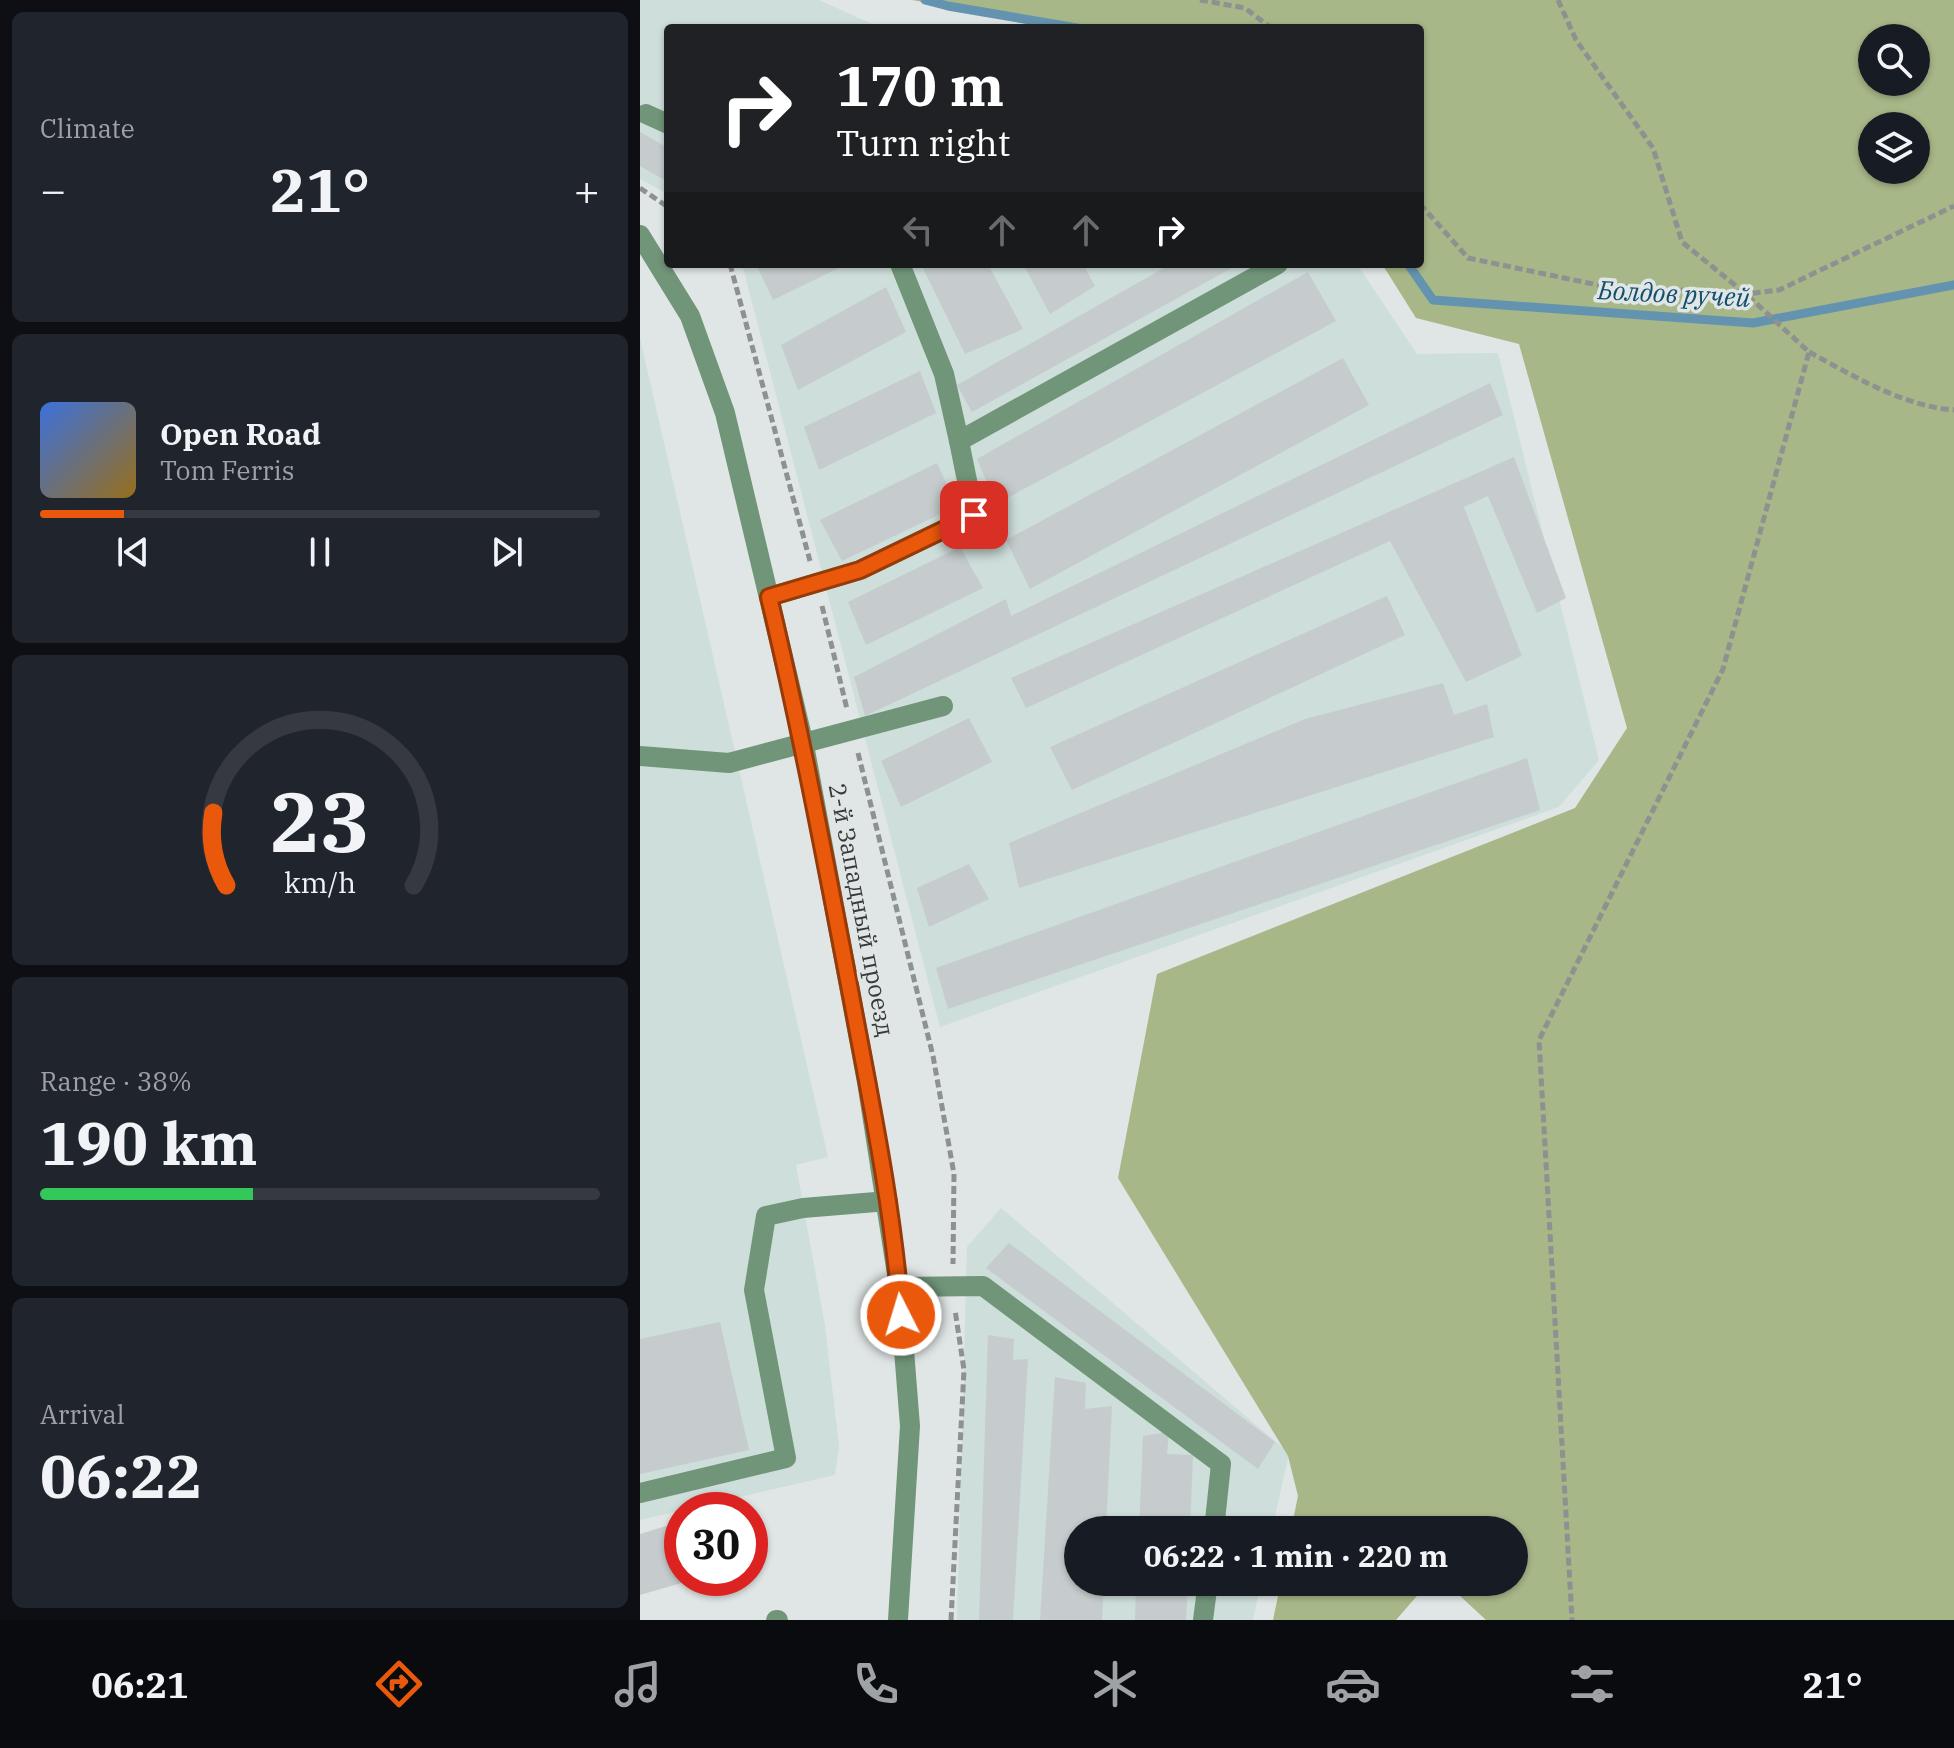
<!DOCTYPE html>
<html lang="en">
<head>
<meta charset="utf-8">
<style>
  :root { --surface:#171b24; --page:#20242c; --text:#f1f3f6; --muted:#9ea1a6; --line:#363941; --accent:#ea580c }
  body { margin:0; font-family:"IBM Plex Serif",serif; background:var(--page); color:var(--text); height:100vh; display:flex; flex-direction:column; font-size:30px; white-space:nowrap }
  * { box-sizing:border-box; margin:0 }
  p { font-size:26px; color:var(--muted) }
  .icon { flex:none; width:44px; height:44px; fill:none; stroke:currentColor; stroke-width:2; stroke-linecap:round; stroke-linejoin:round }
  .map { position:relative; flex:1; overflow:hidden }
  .drawer { display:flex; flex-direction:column; gap:12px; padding:12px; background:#0d0f14; width:640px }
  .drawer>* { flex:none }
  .hud { position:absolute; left:24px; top:24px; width:760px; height:244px; border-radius:8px; box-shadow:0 2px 6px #0004; background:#202124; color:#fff; overflow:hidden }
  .controls { position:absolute; left:1218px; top:24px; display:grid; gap:16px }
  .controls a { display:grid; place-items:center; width:72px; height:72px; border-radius:50%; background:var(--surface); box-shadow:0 2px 6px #0004; font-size:40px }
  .speed { position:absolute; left:24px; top:1492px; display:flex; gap:16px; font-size:40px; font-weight:700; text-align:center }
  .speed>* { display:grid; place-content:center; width:104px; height:104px; border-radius:50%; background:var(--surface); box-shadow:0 2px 6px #0004; line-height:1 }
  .speed .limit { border:12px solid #d22; background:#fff; color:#111 }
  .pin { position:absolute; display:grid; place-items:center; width:68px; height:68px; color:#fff; margin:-34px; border-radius:16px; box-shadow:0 4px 12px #0006 }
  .me { position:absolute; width:88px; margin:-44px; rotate:355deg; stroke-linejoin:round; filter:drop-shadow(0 0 6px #0008) }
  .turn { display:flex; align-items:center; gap:28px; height:168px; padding:0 40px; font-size:36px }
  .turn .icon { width:104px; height:104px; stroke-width:2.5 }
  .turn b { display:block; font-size:56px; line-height:68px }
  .lanes { display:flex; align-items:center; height:76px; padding:0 40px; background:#0003; justify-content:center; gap:40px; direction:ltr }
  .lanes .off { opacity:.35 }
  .big { font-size:60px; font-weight:700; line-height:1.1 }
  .drawer .tile { flex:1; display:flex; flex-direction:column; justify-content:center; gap:12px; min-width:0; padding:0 28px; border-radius:12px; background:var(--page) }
  .drawer .dial { align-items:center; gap:0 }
  .dial svg { height:208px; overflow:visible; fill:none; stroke:var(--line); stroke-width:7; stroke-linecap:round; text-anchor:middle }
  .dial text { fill:var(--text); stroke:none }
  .song { display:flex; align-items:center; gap:24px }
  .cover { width:96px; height:96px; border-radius:12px; background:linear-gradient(135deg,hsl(220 70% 55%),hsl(40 70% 35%)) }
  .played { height:8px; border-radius:4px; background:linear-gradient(90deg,var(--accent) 15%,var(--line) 15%) }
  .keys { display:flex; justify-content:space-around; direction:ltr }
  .heat { display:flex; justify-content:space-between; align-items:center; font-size:44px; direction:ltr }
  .charge { height:12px; border-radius:6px; background:linear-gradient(90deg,#34c759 38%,var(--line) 0) }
  .trip { position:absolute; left:424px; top:1516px; width:464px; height:80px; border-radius:40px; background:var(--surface); box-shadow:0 2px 6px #0004; font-weight:700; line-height:80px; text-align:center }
  .dock { display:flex; height:128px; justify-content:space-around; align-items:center; background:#090b0e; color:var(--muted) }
  .dock .icon { width:56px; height:56px }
  .dock .current { color:var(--accent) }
  .dock b { font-size:36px; color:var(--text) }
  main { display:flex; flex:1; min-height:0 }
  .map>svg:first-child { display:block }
  .built { fill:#cededa }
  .forest { fill:#a7b788; fill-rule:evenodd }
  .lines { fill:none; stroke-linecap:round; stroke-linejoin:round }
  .stream { stroke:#6493b0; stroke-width:9 }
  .building { fill:#c6cccd }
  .path { stroke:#8d9190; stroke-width:5; stroke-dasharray:8 4; stroke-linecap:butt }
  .minor { stroke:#719579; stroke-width:20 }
  .route-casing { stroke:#983908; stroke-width:20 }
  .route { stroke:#ea580c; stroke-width:14 }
  .labels { text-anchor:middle; stroke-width:7; stroke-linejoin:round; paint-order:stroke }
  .street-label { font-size:24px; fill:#383a39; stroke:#e0e6e5 }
  .water-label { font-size:26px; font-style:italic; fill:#14506e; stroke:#e0e6e5 }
</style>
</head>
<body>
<main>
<section class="drawer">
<div class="tile"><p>Climate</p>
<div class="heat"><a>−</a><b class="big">21°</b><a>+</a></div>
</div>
<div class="tile">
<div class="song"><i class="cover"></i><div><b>Open Road</b><p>Tom Ferris</p></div></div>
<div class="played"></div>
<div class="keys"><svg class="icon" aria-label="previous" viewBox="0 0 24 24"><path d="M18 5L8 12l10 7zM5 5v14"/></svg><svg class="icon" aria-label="pause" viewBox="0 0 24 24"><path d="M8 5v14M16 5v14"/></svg><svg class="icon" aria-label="next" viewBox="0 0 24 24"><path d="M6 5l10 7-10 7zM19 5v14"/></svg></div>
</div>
<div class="tile dial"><svg viewBox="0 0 100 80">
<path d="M14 69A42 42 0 1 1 86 69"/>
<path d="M14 69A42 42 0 0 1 9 41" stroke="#ea580c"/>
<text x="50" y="56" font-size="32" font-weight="700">23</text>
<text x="50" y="72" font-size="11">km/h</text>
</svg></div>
<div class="tile"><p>Range · 38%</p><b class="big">190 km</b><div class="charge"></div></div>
<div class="tile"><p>Arrival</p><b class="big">06:22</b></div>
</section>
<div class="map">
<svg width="1314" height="1620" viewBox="0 0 1314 1620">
  <rect width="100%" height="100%" fill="#e0e6e5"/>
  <g class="built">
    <path d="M0 0H179L241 28H28V194L0 179Z"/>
    <path d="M102 264H717L777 354 858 353 959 760 919 807 300 1027Z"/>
    <path d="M0 338 188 1157 156 1165 185 1326 199 1446 195 1475 0 1520Z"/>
    <path d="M361 1208 649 1453 632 1530H438V1582H621L613 1620H317L327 1247Z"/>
  </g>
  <g class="forest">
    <path d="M272 0H1314V1620H846L805 1582H874V1530H651L658 1496 648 1456 478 1178 517 974 935 808 987 728 879 344 776 318 742 264H780V28H436ZM1232 38H1276V82H1232ZM1232 126H1276V170H1232Z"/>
    <path d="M641 1582H789L756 1620H633Z"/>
  </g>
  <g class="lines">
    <g class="stream">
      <path d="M285 0 308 6 437 28"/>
      <path d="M768 264 793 300 1113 323 1314 285"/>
    </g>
  </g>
  <g class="building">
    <path d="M0 132 28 148V182L0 166Z"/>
    <path d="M116 264H207L133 300Z"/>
    <path d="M281 264H348L383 329 325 354Z"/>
    <path d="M383 264H443L455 286 410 314Z"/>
    <path d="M531 264H599L332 412 317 385Z"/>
    <path d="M668 272 696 321 356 504 337 459Z"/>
    <path d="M246 287 266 332 158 390 141 345Z"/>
    <path d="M703 358 729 405 390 589 366 540Z"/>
    <path d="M280 371 296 413 179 470 164 427Z"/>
    <path d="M850 383 863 415 225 716 214 677 366 599 371 616Z"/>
    <path d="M874 457 926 598 897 613 848 496 824 507 882 656 826 682 750 541 386 708 371 678Z"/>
    <path d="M297 463 317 506 202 561 180 520Z"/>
    <path d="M320 547 343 588 226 645 208 602Z"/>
    <path d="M747 596 765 635 432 790 410 747Z"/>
    <path d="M803 683 814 715 847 704 854 737 379 888 369 843 665 719Z"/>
    <path d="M329 718 352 762 261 807 241 761Z"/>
    <path d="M887 758 900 810 308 1009 296 968Z"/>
    <path d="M329 864 349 899 289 927 277 888Z"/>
    <path d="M369 1243 635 1442 618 1469 346 1268Z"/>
    <path d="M80 1322 109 1450 0 1474V1339Z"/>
    <path d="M348 1335 374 1339 373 1360 388 1359 373 1620H339Z"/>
    <path d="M415 1377 446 1383 445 1409 472 1406 466 1530H438V1582H464L462 1620H400Z"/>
    <path d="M529 1432 527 1454 553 1455 550 1530H499L503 1436Z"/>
    <path d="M42 1521V1578L55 1579 0 1595V1534Z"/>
    <path d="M496 1582H548L546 1620H495Z"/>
  </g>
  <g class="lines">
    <g class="path">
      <path d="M560 0 605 8 631 28"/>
      <path d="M918 0 936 40 1013 148 1042 242 1106 294 1169 352 1083 669 899 1040 932 1620"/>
      <path d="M0 188 28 207"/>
      <path d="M780 204 828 258 958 285 1106 294 1139 290 1314 206"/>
      <path d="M90 264 170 561"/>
      <path d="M1169 352C1214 376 1262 406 1314 410"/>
      <path d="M182 606 207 709"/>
      <path d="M218 753 293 1056 314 1174 313 1264"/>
      <path d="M311 1620 324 1370 315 1310"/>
    </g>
    <g class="minor">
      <path d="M6 114 28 124"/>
      <path d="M0 235 50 316 85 413 164 745 227 1082 259 1287 270 1426 258 1620"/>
      <path d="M260 264 304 374 319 441"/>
      <path d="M129 597 220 570 334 515 319 441 638 264"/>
      <path d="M0 756 89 763 303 706"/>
      <path d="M259 1287 343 1286 581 1464 574 1530"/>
      <path d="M0 1493 146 1458 114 1290 126 1216 163 1208 248 1201"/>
      <path d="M136 1620H138"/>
      <path d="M563 1620 568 1582"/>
    </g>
  </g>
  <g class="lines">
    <defs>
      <path id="route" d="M261 1315C253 1206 230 1098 210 990 185 859 160 727 129 597L220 570 334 515"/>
    </defs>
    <use href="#route" class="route-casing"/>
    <use href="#route" class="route"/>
  </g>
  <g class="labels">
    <g class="street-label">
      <text transform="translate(221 910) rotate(79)" y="8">2-й Западный проезд</text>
    </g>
    <g class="water-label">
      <text transform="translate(1034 294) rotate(3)" y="9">Болдов ручей</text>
    </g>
  </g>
</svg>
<div class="controls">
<a><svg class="icon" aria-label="search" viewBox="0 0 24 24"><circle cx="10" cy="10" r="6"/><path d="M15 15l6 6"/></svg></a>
<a><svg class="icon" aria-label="layers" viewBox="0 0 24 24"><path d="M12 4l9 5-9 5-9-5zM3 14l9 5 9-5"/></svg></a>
</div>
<div class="speed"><div class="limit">30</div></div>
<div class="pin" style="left:334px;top:515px;background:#d93025"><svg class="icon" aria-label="arrive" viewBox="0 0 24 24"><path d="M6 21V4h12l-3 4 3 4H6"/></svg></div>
<svg class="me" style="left:261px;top:1315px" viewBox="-20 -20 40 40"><circle r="17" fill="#ea580c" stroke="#fff" stroke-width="3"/><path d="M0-11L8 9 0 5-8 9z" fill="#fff"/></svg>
<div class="trip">06:22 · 1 min · 220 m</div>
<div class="hud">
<div class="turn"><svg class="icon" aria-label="right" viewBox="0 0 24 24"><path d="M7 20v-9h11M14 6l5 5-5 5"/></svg><div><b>170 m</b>Turn right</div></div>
<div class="lanes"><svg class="icon off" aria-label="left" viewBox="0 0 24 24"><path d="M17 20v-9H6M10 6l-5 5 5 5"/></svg><svg class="icon off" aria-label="ahead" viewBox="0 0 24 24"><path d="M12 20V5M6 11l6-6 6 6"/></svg><svg class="icon off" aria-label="ahead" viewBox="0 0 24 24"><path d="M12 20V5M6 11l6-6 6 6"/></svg><svg class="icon" aria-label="right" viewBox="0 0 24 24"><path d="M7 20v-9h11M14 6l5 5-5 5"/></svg></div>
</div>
</div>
</main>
<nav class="dock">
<b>06:21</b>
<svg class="icon current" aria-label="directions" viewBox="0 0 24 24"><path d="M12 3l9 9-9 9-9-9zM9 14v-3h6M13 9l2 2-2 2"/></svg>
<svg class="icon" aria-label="music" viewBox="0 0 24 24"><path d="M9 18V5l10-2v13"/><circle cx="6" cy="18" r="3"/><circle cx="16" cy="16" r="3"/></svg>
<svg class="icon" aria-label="phone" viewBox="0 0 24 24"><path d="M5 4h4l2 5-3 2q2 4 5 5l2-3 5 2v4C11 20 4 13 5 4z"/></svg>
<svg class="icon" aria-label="climate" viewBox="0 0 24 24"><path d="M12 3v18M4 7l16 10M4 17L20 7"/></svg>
<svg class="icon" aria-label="car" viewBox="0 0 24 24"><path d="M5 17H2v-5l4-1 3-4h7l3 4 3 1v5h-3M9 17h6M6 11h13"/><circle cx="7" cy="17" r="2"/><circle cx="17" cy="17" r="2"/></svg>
<svg class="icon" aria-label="filters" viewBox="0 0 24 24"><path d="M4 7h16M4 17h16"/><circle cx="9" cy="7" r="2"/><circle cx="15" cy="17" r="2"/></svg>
<b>21°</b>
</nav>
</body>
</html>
